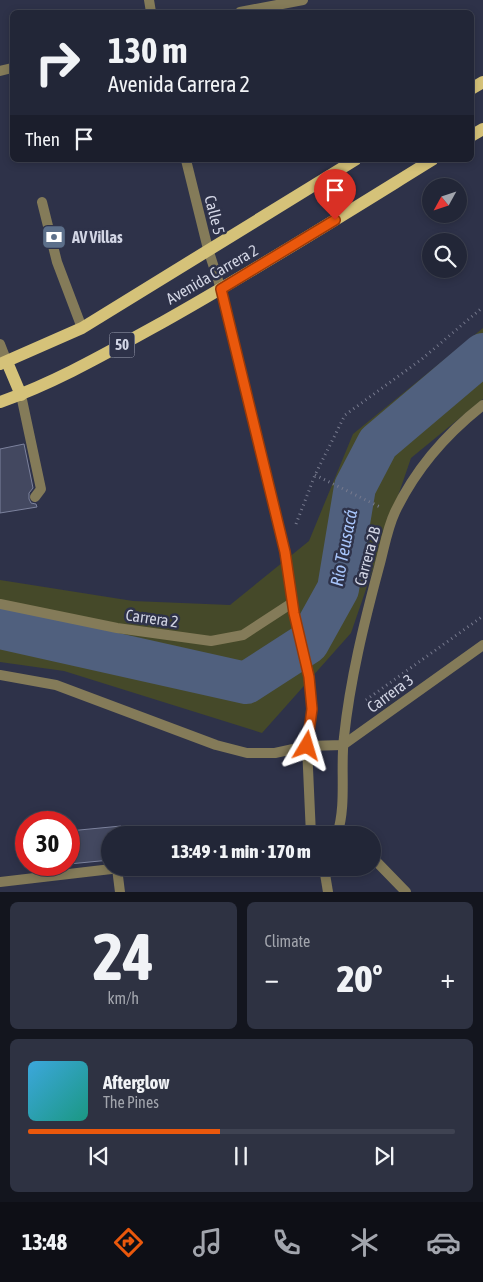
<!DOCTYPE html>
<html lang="en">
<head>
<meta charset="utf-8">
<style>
  :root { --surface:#222637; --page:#2e3242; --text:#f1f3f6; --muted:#a2a5ad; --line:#3f4352; --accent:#ea580c }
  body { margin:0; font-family:"Asap Condensed",sans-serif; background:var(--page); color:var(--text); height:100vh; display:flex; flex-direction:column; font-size:19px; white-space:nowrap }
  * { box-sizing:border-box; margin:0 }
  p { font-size:16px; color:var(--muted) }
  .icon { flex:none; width:28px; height:28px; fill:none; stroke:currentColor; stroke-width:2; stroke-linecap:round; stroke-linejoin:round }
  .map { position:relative; height:892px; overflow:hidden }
  .details { display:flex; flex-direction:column; gap:10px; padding:10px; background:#13151e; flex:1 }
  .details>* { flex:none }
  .top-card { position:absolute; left:10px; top:10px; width:464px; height:152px; border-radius:8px; box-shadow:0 2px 8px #0003,0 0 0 1px var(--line); background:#222637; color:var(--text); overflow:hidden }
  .needle { width:32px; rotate:230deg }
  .tools { position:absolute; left:422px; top:178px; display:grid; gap:10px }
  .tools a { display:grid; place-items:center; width:45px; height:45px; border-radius:50%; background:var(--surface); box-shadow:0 2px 8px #0003,0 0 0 1px var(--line); font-size:25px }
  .speed { position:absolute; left:15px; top:811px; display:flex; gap:10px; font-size:25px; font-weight:700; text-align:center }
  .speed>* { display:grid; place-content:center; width:65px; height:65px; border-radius:50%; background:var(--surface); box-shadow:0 2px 8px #0003,0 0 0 1px var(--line); line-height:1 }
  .speed .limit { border:8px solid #d22; background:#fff; color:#111 }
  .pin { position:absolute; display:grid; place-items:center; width:42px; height:42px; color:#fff; margin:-51px -21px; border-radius:50% 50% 50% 0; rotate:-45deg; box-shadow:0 0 5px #0007 }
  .pin .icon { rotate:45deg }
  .me { position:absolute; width:55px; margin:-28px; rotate:7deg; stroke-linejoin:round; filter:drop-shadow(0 0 4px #0008) }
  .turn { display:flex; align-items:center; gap:18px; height:105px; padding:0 15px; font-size:22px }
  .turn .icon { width:65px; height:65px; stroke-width:2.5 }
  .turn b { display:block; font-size:35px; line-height:42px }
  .then { display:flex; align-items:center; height:48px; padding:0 15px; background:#0003; gap:10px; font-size:19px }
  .big { font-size:38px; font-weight:800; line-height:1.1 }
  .details .card { flex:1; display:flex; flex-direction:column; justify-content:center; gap:8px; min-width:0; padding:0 18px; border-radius:8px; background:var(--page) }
  .details .dial { align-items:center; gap:0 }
  .dial b { font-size:65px; line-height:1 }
  .song { display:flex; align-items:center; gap:15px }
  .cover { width:60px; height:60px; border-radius:8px; background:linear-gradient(135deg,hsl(200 70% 55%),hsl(170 70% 35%)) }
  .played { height:5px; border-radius:2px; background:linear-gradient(90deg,var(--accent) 45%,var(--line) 45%) }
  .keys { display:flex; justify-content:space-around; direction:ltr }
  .heat { display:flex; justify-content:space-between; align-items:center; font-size:28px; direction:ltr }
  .details .tiles { flex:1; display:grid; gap:10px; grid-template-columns:1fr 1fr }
  .card:last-child { grid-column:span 2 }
  .trip { position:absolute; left:101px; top:826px; width:280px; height:50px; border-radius:25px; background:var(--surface); box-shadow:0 2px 8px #0003,0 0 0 1px var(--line); font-weight:800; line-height:50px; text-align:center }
  .menu { display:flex; height:80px; justify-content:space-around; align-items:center; background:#0e0f16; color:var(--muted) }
  .menu .icon { width:35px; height:35px }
  .menu .active { color:var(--accent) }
  .menu b { font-size:22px; color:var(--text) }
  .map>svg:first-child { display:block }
  .green { fill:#454929 }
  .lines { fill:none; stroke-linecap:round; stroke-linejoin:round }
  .river { stroke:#50607e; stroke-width:42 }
  .building { fill:#434860; stroke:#7c829d }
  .path { stroke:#777a8e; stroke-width:3; stroke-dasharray:1 4; stroke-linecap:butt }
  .lane { stroke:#847b59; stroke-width:10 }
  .street { stroke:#847b59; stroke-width:10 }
  .primary { stroke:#d5c279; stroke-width:12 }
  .route-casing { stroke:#983908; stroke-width:12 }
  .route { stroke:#ea580c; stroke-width:9 }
  .labels { text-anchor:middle; stroke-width:5; stroke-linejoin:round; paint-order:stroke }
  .shield { fill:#2e3249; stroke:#a1a4b6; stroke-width:1 }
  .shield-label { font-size:15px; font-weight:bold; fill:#d2d5e4 }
  .street-label { font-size:16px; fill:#d2d5e4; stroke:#2e3249 }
  .poi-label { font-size:16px; font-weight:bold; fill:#d2d5e4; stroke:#2e3249; text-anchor:start }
  .water-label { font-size:18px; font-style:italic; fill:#a8c5fb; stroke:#2e3249 }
</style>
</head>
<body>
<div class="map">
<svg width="483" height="892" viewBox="0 0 483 892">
  <rect width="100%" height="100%" fill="#2e3249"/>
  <path class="green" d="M483 328V399L411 458 351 633 262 733 64 671 0 662V580L133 601 230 605 309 541 353 434Z"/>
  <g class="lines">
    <path class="river" d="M0 628 246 683 308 643 338 589 355 487 378 443 483 354"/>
  </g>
  <g class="building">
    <path d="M24 444 33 488 29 493V499L31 503 36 504 37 507 0 513V449Z"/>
    <path d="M121 826V835H110V860L69 864V831Z"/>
  </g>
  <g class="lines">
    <g class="path">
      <path d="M315 475 380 507"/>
      <path d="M296 524 315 475 345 415 422 359 483 307"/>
      <path d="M366 700 483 616"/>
    </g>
    <g class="lane">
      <path d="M42 202 57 262 82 328"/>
      <path d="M0 344 7 362"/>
      <path d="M21 395 41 489 35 497"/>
    </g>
    <g class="street">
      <path d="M149 0 151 12"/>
      <path d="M240 12 303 0"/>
      <path d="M0 71 12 68"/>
      <path d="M186 160 208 249 221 289 285 552 294 613 309 677 312 709 307 746 311 835"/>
      <path d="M0 604 117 628 211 641 243 635 292 603"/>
      <path d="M0 675 56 685 216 745 247 753H275L307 746 343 745 483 645"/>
      <path d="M337 835C347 804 340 769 344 737 350 680 364 623 379 567 384 549 387 529 395 512 415 470 446 434 483 405"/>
      <path d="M372 857 406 892"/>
      <path d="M117 868 120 892"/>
      <path d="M324 868 328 892"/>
      <path d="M0 882 120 868"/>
    </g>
    <g class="primary">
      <path d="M471 89 483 82"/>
      <path d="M471 136 483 129"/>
      <path d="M7 362 21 395"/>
      <path d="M0 364 82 328 355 160"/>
      <path d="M0 402C57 382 110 351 163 322 254 271 343 215 432 160"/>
    </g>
  </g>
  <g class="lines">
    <defs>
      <path id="route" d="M307 746 312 709 309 677 294 613 285 552 221 289 335 220"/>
    </defs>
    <use href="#route" class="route-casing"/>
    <use href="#route" class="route"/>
  </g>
  <defs>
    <symbol id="bank-square" viewBox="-11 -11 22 22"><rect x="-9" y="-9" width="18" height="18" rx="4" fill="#5c6f8a" stroke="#2e3249"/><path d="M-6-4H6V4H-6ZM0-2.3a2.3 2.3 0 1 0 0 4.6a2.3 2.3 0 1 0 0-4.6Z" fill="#fff"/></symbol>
  </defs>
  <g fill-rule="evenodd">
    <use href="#bank-square" x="40" y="223" width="28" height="28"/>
  </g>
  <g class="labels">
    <rect class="shield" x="109.5" y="332.5" width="25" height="25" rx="4"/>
    <g class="shield-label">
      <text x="122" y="350">50</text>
    </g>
    <g class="street-label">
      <text transform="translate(215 215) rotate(76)" y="6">Calle 5</text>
      <text transform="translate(212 274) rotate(-30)" y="6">Avenida Carrera 2</text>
      <text transform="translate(367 556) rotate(-75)" y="6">Carrera 2B</text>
      <text transform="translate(152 618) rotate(8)" y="6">Carrera 2</text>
      <text transform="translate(390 693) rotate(-36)" y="6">Carrera 3</text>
    </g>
    <g class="poi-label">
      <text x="72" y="243">AV Villas</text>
    </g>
    <g class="water-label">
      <text transform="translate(344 548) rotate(-79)" y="6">Río Teusacá</text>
    </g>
  </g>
</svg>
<div class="tools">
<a><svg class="needle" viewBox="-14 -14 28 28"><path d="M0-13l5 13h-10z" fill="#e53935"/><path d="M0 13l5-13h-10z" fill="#a2a5ad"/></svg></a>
<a><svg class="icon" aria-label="search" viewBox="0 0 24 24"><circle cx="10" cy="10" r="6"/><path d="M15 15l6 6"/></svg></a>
</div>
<div class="speed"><div class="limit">30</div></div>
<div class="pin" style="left:335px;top:220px;background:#d93025"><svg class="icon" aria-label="arrive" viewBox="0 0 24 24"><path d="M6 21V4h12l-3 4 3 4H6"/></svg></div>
<svg class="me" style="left:307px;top:746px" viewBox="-20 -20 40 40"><path d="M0-17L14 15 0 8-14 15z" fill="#ea580c" stroke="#fff" stroke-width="4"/></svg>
<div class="trip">13:49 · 1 min · 170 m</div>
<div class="top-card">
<div class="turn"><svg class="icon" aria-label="right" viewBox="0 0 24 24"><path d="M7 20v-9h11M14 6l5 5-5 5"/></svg><div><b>130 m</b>Avenida Carrera 2</div></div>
<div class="then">Then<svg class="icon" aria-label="arrive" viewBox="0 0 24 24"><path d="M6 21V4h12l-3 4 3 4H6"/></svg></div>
</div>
</div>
<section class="details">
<div class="tiles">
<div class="card dial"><b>24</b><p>km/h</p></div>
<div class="card"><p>Climate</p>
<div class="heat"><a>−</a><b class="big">20°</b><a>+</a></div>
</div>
<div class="card">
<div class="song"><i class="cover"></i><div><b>Afterglow</b><p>The Pines</p></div></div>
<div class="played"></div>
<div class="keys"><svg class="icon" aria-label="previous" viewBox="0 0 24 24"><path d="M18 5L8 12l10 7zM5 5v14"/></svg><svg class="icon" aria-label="pause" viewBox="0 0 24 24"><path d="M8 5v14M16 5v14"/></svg><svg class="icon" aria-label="next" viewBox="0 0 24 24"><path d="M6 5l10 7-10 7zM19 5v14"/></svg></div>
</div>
</div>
</section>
<nav class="menu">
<b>13:48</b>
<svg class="icon active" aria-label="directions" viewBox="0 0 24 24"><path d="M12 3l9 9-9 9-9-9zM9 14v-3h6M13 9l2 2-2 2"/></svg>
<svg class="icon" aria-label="music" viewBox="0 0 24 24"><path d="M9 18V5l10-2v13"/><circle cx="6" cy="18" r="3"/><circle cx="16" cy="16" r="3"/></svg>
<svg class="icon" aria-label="phone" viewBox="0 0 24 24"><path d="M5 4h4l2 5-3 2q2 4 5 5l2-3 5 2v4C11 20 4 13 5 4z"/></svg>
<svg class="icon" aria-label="climate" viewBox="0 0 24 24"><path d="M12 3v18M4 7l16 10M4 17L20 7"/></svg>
<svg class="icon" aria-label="car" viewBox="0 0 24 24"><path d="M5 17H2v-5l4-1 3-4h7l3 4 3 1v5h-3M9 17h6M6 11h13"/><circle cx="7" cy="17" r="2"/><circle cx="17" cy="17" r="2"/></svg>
</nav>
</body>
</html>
